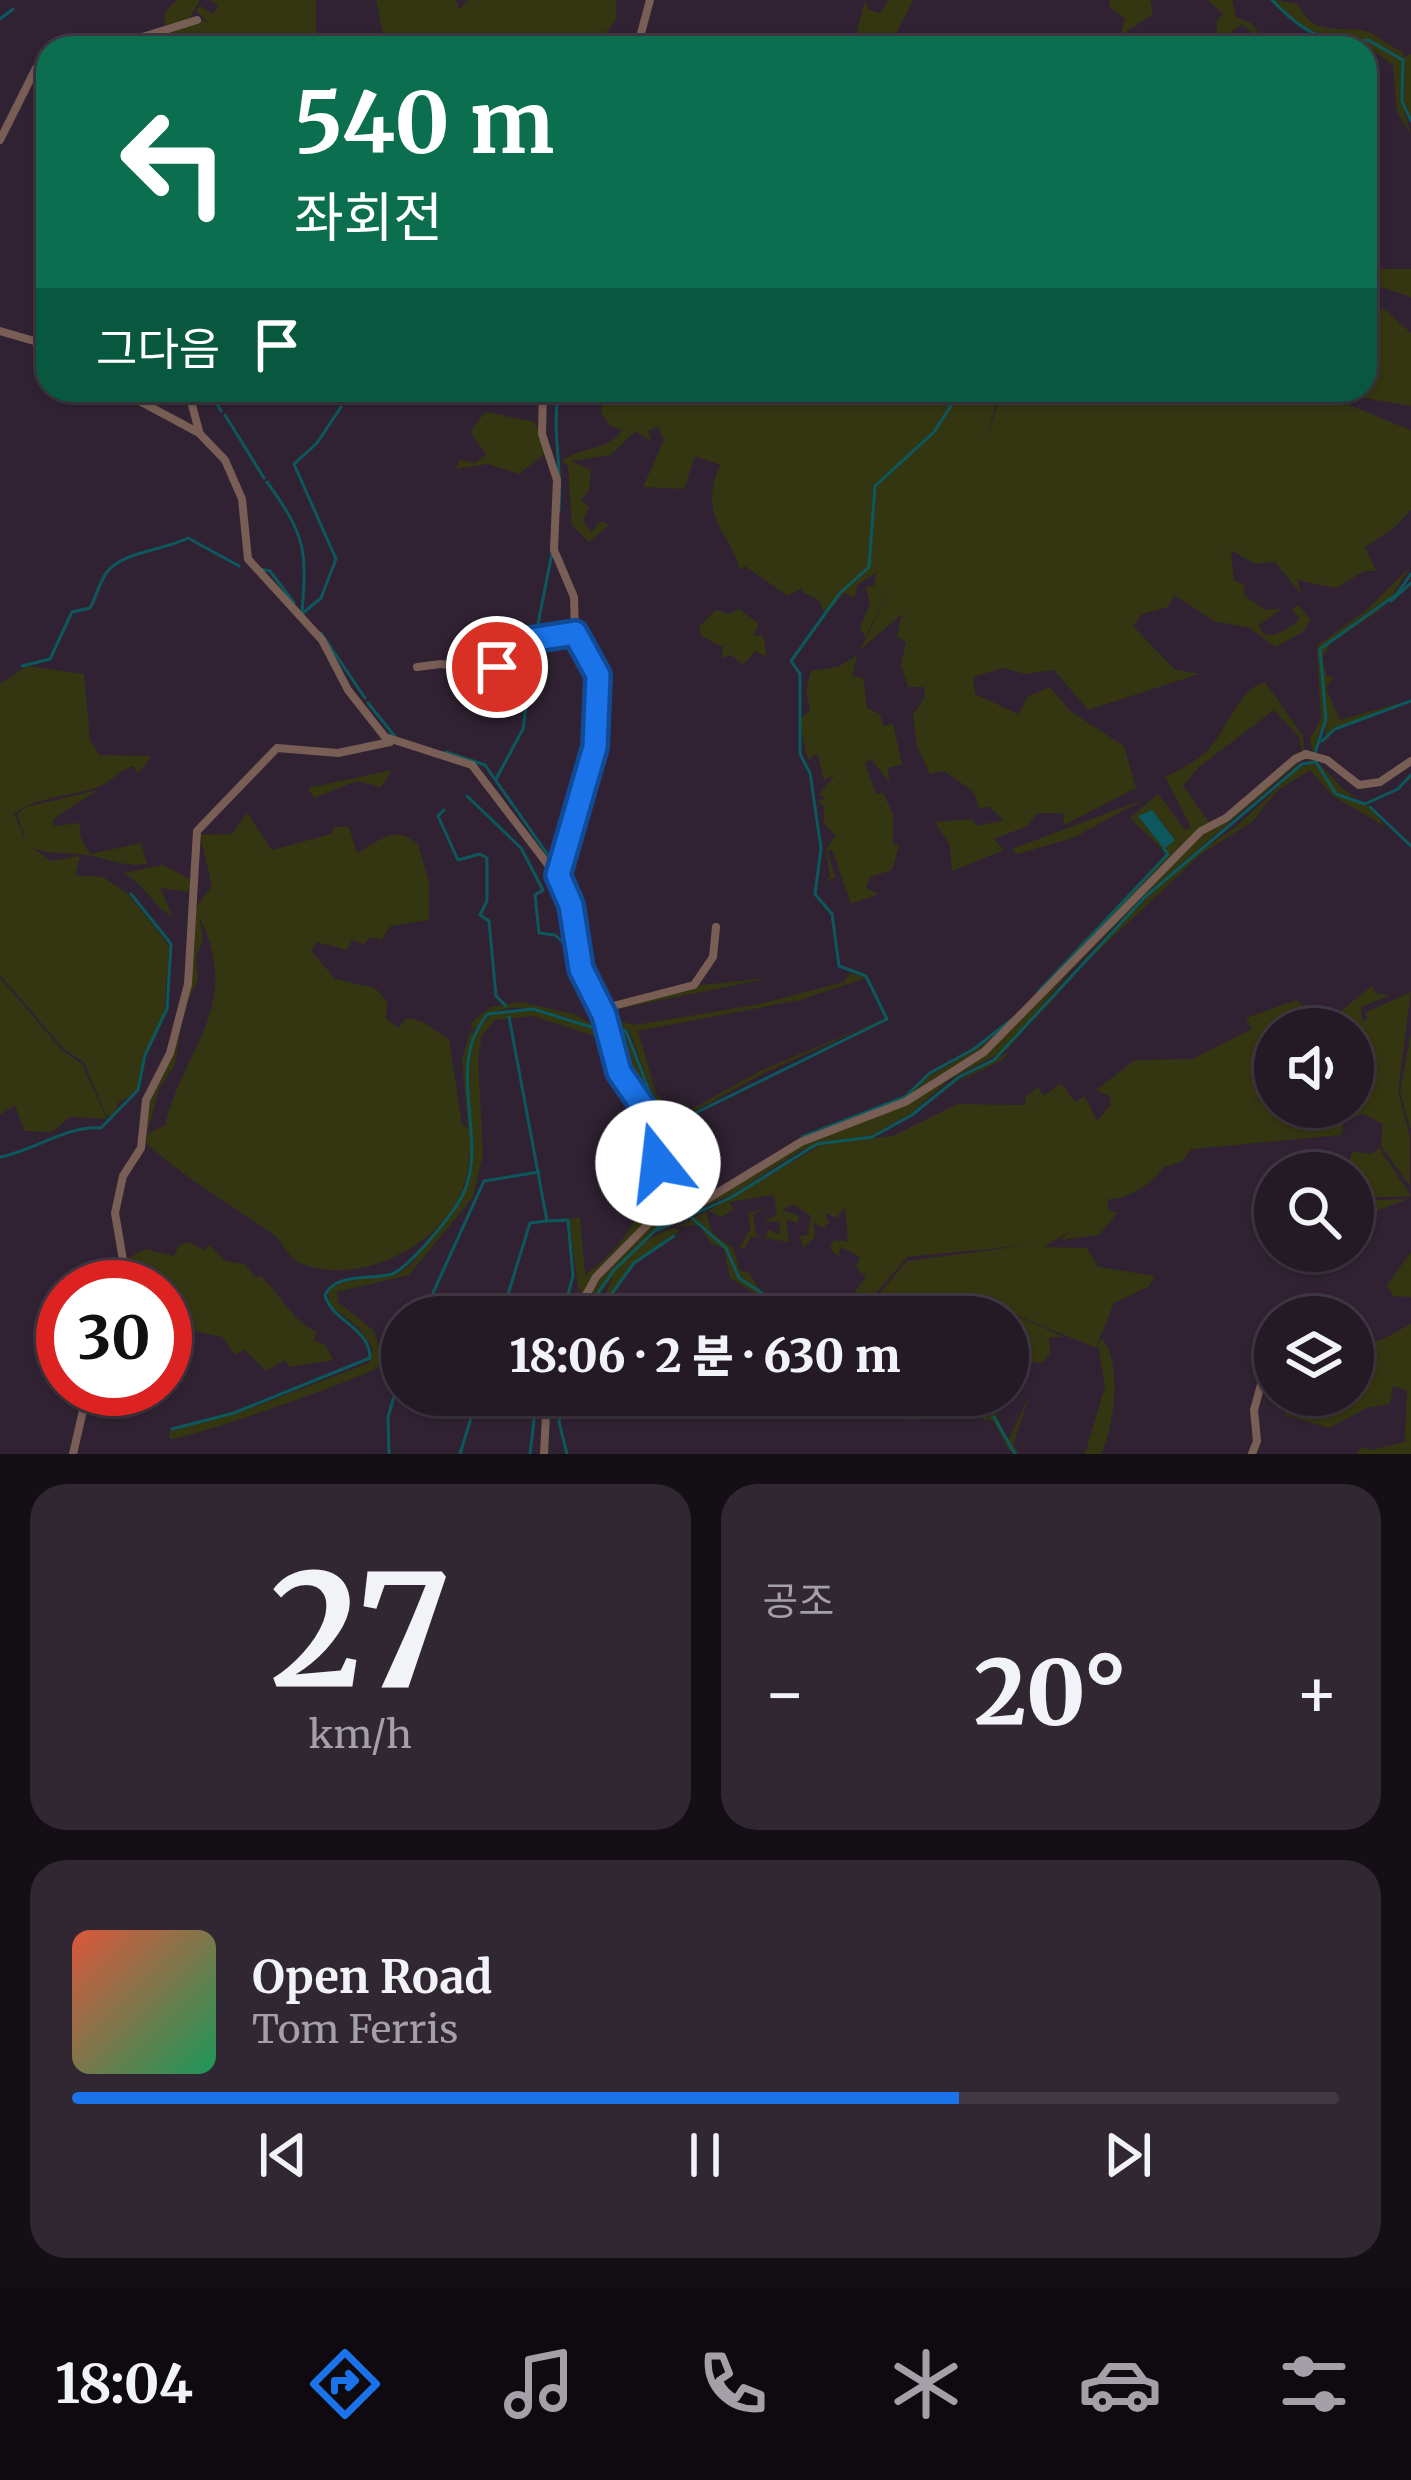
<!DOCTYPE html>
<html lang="ko">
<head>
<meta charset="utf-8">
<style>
  :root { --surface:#241a26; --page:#302732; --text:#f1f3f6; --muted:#a3a1a7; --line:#413843; --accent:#1a73e8 }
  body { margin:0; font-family:Merriweather,"Noto Sans KR",serif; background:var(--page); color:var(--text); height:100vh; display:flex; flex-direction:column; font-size:45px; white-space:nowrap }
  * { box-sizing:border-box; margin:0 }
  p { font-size:39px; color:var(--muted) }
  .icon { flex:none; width:66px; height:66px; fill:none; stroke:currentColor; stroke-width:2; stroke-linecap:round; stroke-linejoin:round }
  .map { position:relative; height:1454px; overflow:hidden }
  .details { display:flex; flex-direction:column; gap:30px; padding:30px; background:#140e15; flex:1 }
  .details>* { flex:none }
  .guide { position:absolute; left:36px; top:36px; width:1341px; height:366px; border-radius:36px; box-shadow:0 3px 9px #0004,0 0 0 3px var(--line); background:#0b6e4f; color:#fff; overflow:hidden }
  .tools { position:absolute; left:1254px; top:1008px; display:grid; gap:24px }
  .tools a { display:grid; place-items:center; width:120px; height:120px; border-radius:50%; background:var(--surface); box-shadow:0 3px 9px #0004,0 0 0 3px var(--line); font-size:60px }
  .speed { position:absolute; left:36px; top:1260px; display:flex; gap:24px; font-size:60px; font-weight:700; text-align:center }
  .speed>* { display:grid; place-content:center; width:156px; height:156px; border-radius:50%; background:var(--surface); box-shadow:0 3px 9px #0004,0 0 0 3px var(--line); line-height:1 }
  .speed .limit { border:18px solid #d22; background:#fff; color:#111 }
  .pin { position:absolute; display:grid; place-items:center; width:102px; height:102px; color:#fff; margin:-51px; border:6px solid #fff; border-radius:50%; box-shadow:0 3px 12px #0007 }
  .me { position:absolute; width:132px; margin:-66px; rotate:344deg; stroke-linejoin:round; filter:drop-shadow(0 0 9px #0008) }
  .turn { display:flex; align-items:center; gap:42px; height:252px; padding:0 60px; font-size:54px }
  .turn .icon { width:156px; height:156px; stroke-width:2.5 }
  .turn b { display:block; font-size:84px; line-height:102px }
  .then { display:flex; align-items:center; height:114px; padding:0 60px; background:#0003; gap:24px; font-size:45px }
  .big { font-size:90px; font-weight:800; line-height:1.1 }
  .details .card { flex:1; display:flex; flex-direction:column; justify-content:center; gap:18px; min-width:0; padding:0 42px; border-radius:36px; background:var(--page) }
  .details .dial { align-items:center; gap:0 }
  .dial b { font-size:156px; line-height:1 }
  .song { display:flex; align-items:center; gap:36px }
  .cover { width:144px; height:144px; border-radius:18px; background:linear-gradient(135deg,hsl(10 70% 55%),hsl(150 70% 35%)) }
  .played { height:12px; border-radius:6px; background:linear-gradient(90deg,var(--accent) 70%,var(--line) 70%) }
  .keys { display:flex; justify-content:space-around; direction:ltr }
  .heat { display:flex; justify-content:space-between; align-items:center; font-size:66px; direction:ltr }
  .details .tiles { flex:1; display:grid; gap:30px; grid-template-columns:1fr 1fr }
  .card:last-child { grid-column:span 2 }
  .trip { position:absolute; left:381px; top:1296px; width:648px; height:120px; border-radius:60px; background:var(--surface); box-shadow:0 3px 9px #0004,0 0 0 3px var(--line); font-weight:800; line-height:120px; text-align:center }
  .tab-bar { display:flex; height:192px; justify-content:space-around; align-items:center; background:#0e0a0f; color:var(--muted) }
  .tab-bar .icon { width:84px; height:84px }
  .tab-bar .selected { color:var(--accent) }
  .tab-bar b { font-size:54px; color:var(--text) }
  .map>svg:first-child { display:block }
  .green { fill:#343612; fill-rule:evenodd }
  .water { fill:#0d585d }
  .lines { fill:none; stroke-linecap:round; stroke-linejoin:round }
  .stream { stroke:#0d585d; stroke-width:3 }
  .street { stroke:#795e55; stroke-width:8 }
  .route-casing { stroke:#114b97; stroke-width:30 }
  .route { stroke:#1a73e8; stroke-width:21 }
</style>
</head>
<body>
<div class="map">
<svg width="1411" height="1454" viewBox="0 0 1411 1454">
  <rect width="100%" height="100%" fill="#302232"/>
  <g class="green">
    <path d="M177 0H200L187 22 164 25 166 11Z"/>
    <path d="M210 0H316V48H152L151 36 199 19 208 22 196 11 200 6 213 14 218 6Z"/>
    <path d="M376 0H456L459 9 469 0H616V20L603 36 610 48H386Z"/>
    <path d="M865 0 869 10 880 13 889 0H913L896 34 880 48H854L873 38 857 32Z"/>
    <path d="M1109 0H1150L1153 14 1121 35 1125 19 1110 8Z"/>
    <path d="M1207 0H1232L1236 17 1251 23 1269 48 1242 24 1217 42V20L1224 14Z"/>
    <path d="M1274 0 1298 4C1313 40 1349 24 1368 32 1381 37 1389 47 1404 52L1403 58 1411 54V118L1404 101 1405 60 1402 101 1411 136 1397 111 1393 65 1370 48H1345L1350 45 1298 25Z"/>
    <path d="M1365 260 1373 269H1411V297L1378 286 1366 289Z"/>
    <path d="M1365 303 1385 310 1411 333V406L1347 395 1351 406 1411 430V510L1393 529 1365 547 1376 571H1364L1336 588 1297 580 1302 595 1275 562 1255 564 1231 550 1234 580 1245 586 1244 595 1265 610 1282 609 1259 625 1263 634C1276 638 1291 628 1300 618L1292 610 1298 605 1311 619 1303 632 1275 647 1250 628 1214 621 1174 595 1168 607 1142 614 1133 626 1174 669 1199 674 1088 710 1054 670 1025 674 1003 668 973 677 975 694 1018 714 1029 696 1050 687 1070 711 1124 746 1136 788 1064 825 1063 813H1037L1028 826 994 839 1004 850 952 871 950 845 935 822 973 819 976 826 1004 820 989 807 979 808 973 791 944 771 930 774 917 746 913 714 925 697 924 687H908L901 664 906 643 897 636 902 614 860 650 896 578 865 637 860 628 870 603 866 587 874 586 877 572 857 585 855 598 844 593 825 616 820 601 801 591 804 587 788 596 745 566 740 570C728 528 698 519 720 465L695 456 684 489 643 487 664 440 658 426 648 431 651 441 635 431 611 455 571 461 591 470 589 491 581 499 589 508 583 521 591 532 601 521 609 525 589 542 572 525 568 465 561 462C581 445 605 453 623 430L611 426 601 413 605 390H999L987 439 1002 390H1216L1217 397 1228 400 1239 393 1275 401 1326 397 1319 390H1365Z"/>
    <path d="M485 412 535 422 546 453 519 474 488 464 456 469 459 460 475 463 486 454 470 432Z"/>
    <path d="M1411 566 1391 597 1411 576 1397 599 1389 598 1346 628 1392 602 1331 643 1322 658 1327 677H1334L1326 688 1340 720 1411 700 1334 729 1318 755 1326 741 1325 719 1313 753 1310 739 1321 719 1317 646 1369 608Z"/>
    <path d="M739 609 759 624 753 635 763 636 767 657 755 651 743 665 731 655 722 658 723 647 701 636 699 627 716 610 729 614Z"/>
    <path d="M857 655 852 676 863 678 867 708 880 714 883 726 893 724 902 764 888 768 889 782 871 759 865 763 876 794 883 793 893 814V844L899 845 892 870 870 877 866 888 879 894 851 904 832 849 827 852 835 877 824 883 830 877 826 849 836 836 824 823V807L818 801 826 798 819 794 836 774 824 780 817 753 808 760 799 719 810 711 806 690 811 671 838 667Z"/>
    <path d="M27 666 84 674 90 740 99 755 152 756 138 773 133 766C119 770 111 782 98 787 71 797 39 795 14 814L27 844 17 814 26 807 98 790 53 819 54 826 80 823V836L90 854 141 843 147 864C120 868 104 855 78 854 58 852 50 855 31 847L51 861 80 856 75 875 103 877 128 894 169 946 164 1016 143 1056 137 1091 118 1103 114 1117 106 1115 84 1062 64 1049 0 975V684Z"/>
    <path d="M1265 682 1303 736 1304 750 1226 817 1200 830 989 1045 905 1101 804 1139 675 1217 677 1140 652 1093 629 1030 612 1027 610 1010 701 985 770 978 618 1009 617 1021 635 1025 760 1004 844 982 851 973 866 978 800 1000 638 1031 656 1093 677 1117 762 1070 886 1018 764 1073 678 1120 679 1214 798 1141 906 1097 931 1075 979 1048 1024 1011 1082 942 1168 855 1130 818 1158 794 1185 830 1191 827 1165 777C1181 769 1196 762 1208 750 1228 729 1238 689 1265 682ZM1274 710 1299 737 1302 751 1227 814 1209 822 1183 786 1199 767ZM1152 810 1175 839 1163 848 1138 816Z"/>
    <path d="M1306 756C1330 764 1337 798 1369 799L1343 795 1368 806 1386 827 1333 796 1310 770 1277 791 1253 821 1200 855 1081 967 1002 1060 946 1088 1010 1051 1085 959 1185 861 1236 827 1298 768 1314 763 1338 795 1317 761 1303 759 1144 896 1064 978 1008 1049 949 1080 910 1114 872 1135 801 1150 733 1194 659 1226 614 1268 577 1317 592 1286 649 1227 681 1217 810 1139 894 1109 994 1046 1201 834Z"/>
    <path d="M392 770 381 787 357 781 314 798 308 788Z"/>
    <path d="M1145 799 1073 838 1017 854 1012 849Z"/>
    <path d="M247 813 272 850 331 834 334 827H349L357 853C381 841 393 824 418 844L429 882V920L391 926 381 940 370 937 364 944 352 940 347 950 317 942 311 950 335 979 375 988 387 1002 386 1019 399 1028 406 1018 421 1021 449 1039 462 1125 468 1128 462 1059 471 1029 473 1035 492 1013 532 1010 606 1032 620 1080 652 1126 654 1194 646 1223 582 1294 580 1287 571 1317 578 1288 569 1219 580 1217 585 1275C632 1240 662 1192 645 1131 641 1113 625 1098 617 1082 611 1068 608 1052 601 1038L533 1016 495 1020 482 1035 478 1059 483 1154 473 1197 409 1275 337 1292 338 1302 373 1330 383 1356 381 1365C367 1378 187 1439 170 1439L169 1431 233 1415 369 1363 373 1348 359 1328 330 1305 328 1291C346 1274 377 1282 400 1272 415 1265 420 1248 430 1236 462 1200 476 1176 472 1127 469 1151 471 1176 458 1199 428 1255 350 1286 298 1262 286 1256 283 1241 273 1234 233 1207 181 1175 146 1143L149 1103 169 1061 191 985 196 907 212 886 200 835 232 834ZM199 917C244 1004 184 1048 165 1125L147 1134 159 1089 175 1064 184 1008 198 980 196 958 203 939Z"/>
    <path d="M163 865 192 880 191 892 160 888 173 917C152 905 144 883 123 873Z"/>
    <path d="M0 978 62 1050 82 1064 107 1119 70 1117 52 1132 24 1131 15 1105 0 1115Z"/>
    <path d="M1372 986 1377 994 1391 995 1361 1007 1362 1022 1368 1019 1365 1013 1411 992 1398 1091 1410 1137V1186L1381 1146 1383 1124 1363 1114 1344 1122 1341 1135 1192 1149 1182 1161 1163 1168C1155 1182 1123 1202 1108 1199V1210L1117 1213 1099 1235 1060 1240 1072 1230 1044 1247 1087 1248 1098 1267 1155 1276 1148 1287 1114 1303 1096 1348 978 1299 965 1300 940 1317H875V1299L907 1261 1038 1244 907 1257 870 1300 873 1314 856 1311 859 1299 853 1294 866 1277 856 1267 860 1257 841 1247 838 1257 830 1248 834 1240 848 1242 845 1207 836 1218 824 1212 830 1224H825L826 1229 813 1222 815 1237 803 1248 800 1236 808 1235 811 1216 793 1204 782 1210 799 1216 797 1223 786 1219 789 1242 751 1236 744 1250 740 1247 751 1228 747 1209 750 1213 766 1207 753 1214 756 1234 765 1239 768 1230 780 1234V1221L764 1222 777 1214 774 1195 729 1202 734 1209 722 1217 708 1211 823 1144 893 1136 957 1104 1026 1105 1025 1097 1038 1087 1044 1096 1061 1083 1075 1102 1085 1096 1097 1121 1111 1104 1109 1096 1096 1090 1135 1060 1192 1059 1252 1029 1246 1018 1297 1000 1315 1018H1332ZM1275 1029H1353V1107H1275Z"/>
    <path d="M520 1002 574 1014 602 1030C559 1017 506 986 473 1031L471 1023 491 1007Z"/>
    <path d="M614 1031 626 1034 650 1097 674 1139 666 1207 663 1126 629 1076Z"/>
    <path d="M1411 1033V1130L1400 1092Z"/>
    <path d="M1379 1148 1411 1196 1353 1198V1173H1286L1319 1160 1337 1168 1349 1163 1352 1152 1372 1154Z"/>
    <path d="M1409 1199 1378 1210 1371 1226 1353 1224V1201Z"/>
    <path d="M706 1211 712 1233 733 1248 740 1271 749 1273 759 1289 802 1317H791L730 1278 724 1249 711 1243 699 1225 678 1227Z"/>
    <path d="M1411 1225V1297L1393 1296 1387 1285 1411 1252Z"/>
    <path d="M675 1228 680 1231 633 1262 594 1317 614 1276 581 1317C595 1281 639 1237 675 1228Z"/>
    <path d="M190 1242 204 1251 209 1245 226 1261 245 1264 255 1277 261 1276C284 1299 292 1321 317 1332L314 1340 326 1346 333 1360 290 1367 285 1360 266 1371 244 1349 235 1355 222 1337 190 1330 189 1342H179L186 1358 174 1375 175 1389 164 1393 165 1287H124L125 1260 145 1249 174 1256 179 1245Z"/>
    <path d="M1301 1251H1337L1315 1254 1331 1267 1308 1273 1288 1263Z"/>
    <path d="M976 1303C1003 1310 1039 1325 1064 1337L1049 1338 1050 1353 1042 1363 1014 1361 1008 1317H978Z"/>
    <path d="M1411 1324V1454H1357L1361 1447 1370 1450 1405 1442 1407 1390 1393 1386 1390 1404 1367 1408 1329 1428 1285 1415 1287 1408 1318 1395H1353V1344L1381 1340Z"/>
    <path d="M1102 1339C1122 1361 1115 1427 1101 1454H1085L1105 1386 1098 1345Z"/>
    <path d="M1030 1394 1013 1445 1019 1454 1008 1449 993 1420H985L978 1414 899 1421 974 1408 988 1418 996 1395 995 1412 1008 1441Z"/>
  </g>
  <path class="water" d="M1152 810 1175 840 1164 849 1138 816Z"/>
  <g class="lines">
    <g class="stream">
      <path d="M1272 0C1300 30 1328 48 1368 40L1403 60 1402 101 1411 121"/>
      <path d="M0 19 13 9"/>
      <path d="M209 390 221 411"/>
      <path d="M559 390C551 432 563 469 559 511"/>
      <path d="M225 415 264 478"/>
      <path d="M267 482C306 536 307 550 302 613"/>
      <path d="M260 569 270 571 294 603"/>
      <path d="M1391 601 1411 583"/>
      <path d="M303 613 321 598 336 559 294 464 317 443 341 407"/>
      <path d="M321 633 365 698"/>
      <path d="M536 634 552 553"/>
      <path d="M22 666 50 659 72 612 90 608C96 598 99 582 107 572 122 552 165 550 188 538L239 566"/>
      <path d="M368 703 397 739"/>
      <path d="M1322 741 1335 729 1411 701"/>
      <path d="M446 752 485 765 557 868"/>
      <path d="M1315 753 1326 719 1320 649 1397 594 1411 574"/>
      <path d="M496 779 523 729 535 641"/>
      <path d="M467 796 521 848 543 890 535 895 539 933 555 935 569 948 577 981 603 1029"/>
      <path d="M1370 807 1411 846"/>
      <path d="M444 810 438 816 458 860 480 854 487 858V901L480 915 489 921 496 996 506 1006"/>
      <path d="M562 874 577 903 582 955"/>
      <path d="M1038 992 1168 854 1164 849"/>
      <path d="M609 1015 629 1080"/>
      <path d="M613 1029 626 1031 651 1095 674 1134 675 1164 664 1216"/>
      <path d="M641 1098 660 1125 663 1218"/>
      <path d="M802 1137 905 1097 930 1073 974 1049 1011 1020"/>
      <path d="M0 1157C34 1151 67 1125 101 1128L138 1090 145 1055 167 1009 171 944 131 894"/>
      <path d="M681 1210 679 1121 887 1019 866 976 839 966 832 914 815 894 821 848 810 773 800 754V674L791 661 840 593 869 567 875 486 934 432 961 390"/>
      <path d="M692 1218 726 1248 739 1278 799 1317"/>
      <path d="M549 1221 568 1220 573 1276 562 1317"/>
      <path d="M655 1231 730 1198 817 1144 872 1137 912 1115 959 1077 994 1060 1145 897 1302 764 1316 762 1336 794 1365 804 1398 789 1411 775"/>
      <path d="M422 1317 484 1181 539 1172"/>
      <path d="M501 1317 530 1223 547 1221 509 1017"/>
      <path d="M581 1317 614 1270 661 1225"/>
      <path d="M595 1317 634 1263 674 1236"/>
      <path d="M564 1395 559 1422 567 1454"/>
      <path d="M994 1417 1015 1454"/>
      <path d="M172 1429 234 1413 370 1358C370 1327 332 1322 325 1295 335 1273 370 1280 392 1274 408 1268 444 1224 455 1208 498 1149 439 1070 488 1014L533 1009 604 1031"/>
      <path d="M389 1454 388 1417 402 1369"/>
      <path d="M460 1454 478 1395"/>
      <path d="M530 1454 537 1395"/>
    </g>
    <g class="street">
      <path d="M107 48 197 20"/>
      <path d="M637 48 650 0"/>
      <path d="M0 140 36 68 48 60"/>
      <path d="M0 331 48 345"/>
      <path d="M119 390 199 433 225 460 242 499 248 559 322 640 348 690 385 737 472 765 565 887 581 969 604 1015 619 1072 655 1124 658 1163 652 1220 596 1277 574 1317"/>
      <path d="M188 390 199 431"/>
      <path d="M543 390 542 434 557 480 554 550 574 597 575 633 598 675 592 766 558 875"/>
      <path d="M417 667 441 664 488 672 524 641 575 633"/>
      <path d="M604 1015 613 1006 694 985 713 957 716 927"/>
      <path d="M652 1220H673L801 1142 905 1102 984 1052 1201 831 1226 818 1295 759 1306 754 1327 760 1359 785 1380 782 1411 761"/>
      <path d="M122 1287 124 1266 115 1213 123 1176 141 1148 146 1100 170 1053 188 984 197 831 277 748 338 753 390 742"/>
      <path d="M73 1454 88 1389"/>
      <path d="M544 1454 547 1395"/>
      <path d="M1252 1454 1257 1441 1254 1410 1275 1334"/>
    </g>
  </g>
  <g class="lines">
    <defs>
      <path id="route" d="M497 667 524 641 575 633 598 675 595 747 558 875 571 905 581 969 604 1015 619 1072 655 1124 658 1163"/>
    </defs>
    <use href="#route" class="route-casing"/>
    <use href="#route" class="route"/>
  </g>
</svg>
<div class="tools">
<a><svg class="icon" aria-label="sound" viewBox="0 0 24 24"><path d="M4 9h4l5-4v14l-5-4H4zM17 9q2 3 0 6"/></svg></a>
<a><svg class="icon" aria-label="search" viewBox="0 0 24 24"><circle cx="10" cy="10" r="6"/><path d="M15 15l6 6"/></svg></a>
<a><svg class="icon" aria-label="layers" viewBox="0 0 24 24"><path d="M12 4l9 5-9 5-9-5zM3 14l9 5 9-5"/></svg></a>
</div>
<div class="speed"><div class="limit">30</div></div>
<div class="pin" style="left:497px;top:667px;background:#d93025"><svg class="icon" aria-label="arrive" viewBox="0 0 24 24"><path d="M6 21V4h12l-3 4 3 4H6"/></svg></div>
<svg class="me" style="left:658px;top:1163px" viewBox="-20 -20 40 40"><circle r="19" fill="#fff"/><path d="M0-13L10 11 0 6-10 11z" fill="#1a73e8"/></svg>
<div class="trip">18:06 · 2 분 · 630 m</div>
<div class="guide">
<div class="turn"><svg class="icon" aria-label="left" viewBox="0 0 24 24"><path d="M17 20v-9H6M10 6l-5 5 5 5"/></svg><div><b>540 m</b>좌회전</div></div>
<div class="then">그다음<svg class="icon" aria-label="arrive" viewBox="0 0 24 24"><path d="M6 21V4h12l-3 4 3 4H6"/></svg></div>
</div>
</div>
<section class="details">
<div class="tiles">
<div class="card dial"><b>27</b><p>km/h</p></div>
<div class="card"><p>공조</p>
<div class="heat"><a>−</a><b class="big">20°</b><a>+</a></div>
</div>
<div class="card">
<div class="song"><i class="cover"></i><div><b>Open Road</b><p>Tom Ferris</p></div></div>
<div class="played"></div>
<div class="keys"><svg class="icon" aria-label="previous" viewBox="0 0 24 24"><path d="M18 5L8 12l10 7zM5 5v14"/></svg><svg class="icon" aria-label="pause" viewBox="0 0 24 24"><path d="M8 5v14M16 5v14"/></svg><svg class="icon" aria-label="next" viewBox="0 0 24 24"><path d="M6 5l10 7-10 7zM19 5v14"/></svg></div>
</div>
</div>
</section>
<nav class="tab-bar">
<b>18:04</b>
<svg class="icon selected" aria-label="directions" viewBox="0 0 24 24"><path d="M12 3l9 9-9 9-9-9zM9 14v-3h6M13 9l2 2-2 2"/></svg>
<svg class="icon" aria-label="music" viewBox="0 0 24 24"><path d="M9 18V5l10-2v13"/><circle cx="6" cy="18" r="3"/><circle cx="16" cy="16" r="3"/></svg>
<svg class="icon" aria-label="phone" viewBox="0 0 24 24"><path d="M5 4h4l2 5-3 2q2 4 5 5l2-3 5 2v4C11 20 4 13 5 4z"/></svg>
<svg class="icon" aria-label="climate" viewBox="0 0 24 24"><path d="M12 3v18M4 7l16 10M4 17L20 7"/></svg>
<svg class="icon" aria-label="car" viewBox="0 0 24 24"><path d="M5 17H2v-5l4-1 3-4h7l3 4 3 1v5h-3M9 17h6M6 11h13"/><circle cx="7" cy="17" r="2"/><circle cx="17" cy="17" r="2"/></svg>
<svg class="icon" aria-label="filters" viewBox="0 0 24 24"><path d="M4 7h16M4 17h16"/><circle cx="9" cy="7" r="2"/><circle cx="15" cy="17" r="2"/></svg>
</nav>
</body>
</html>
